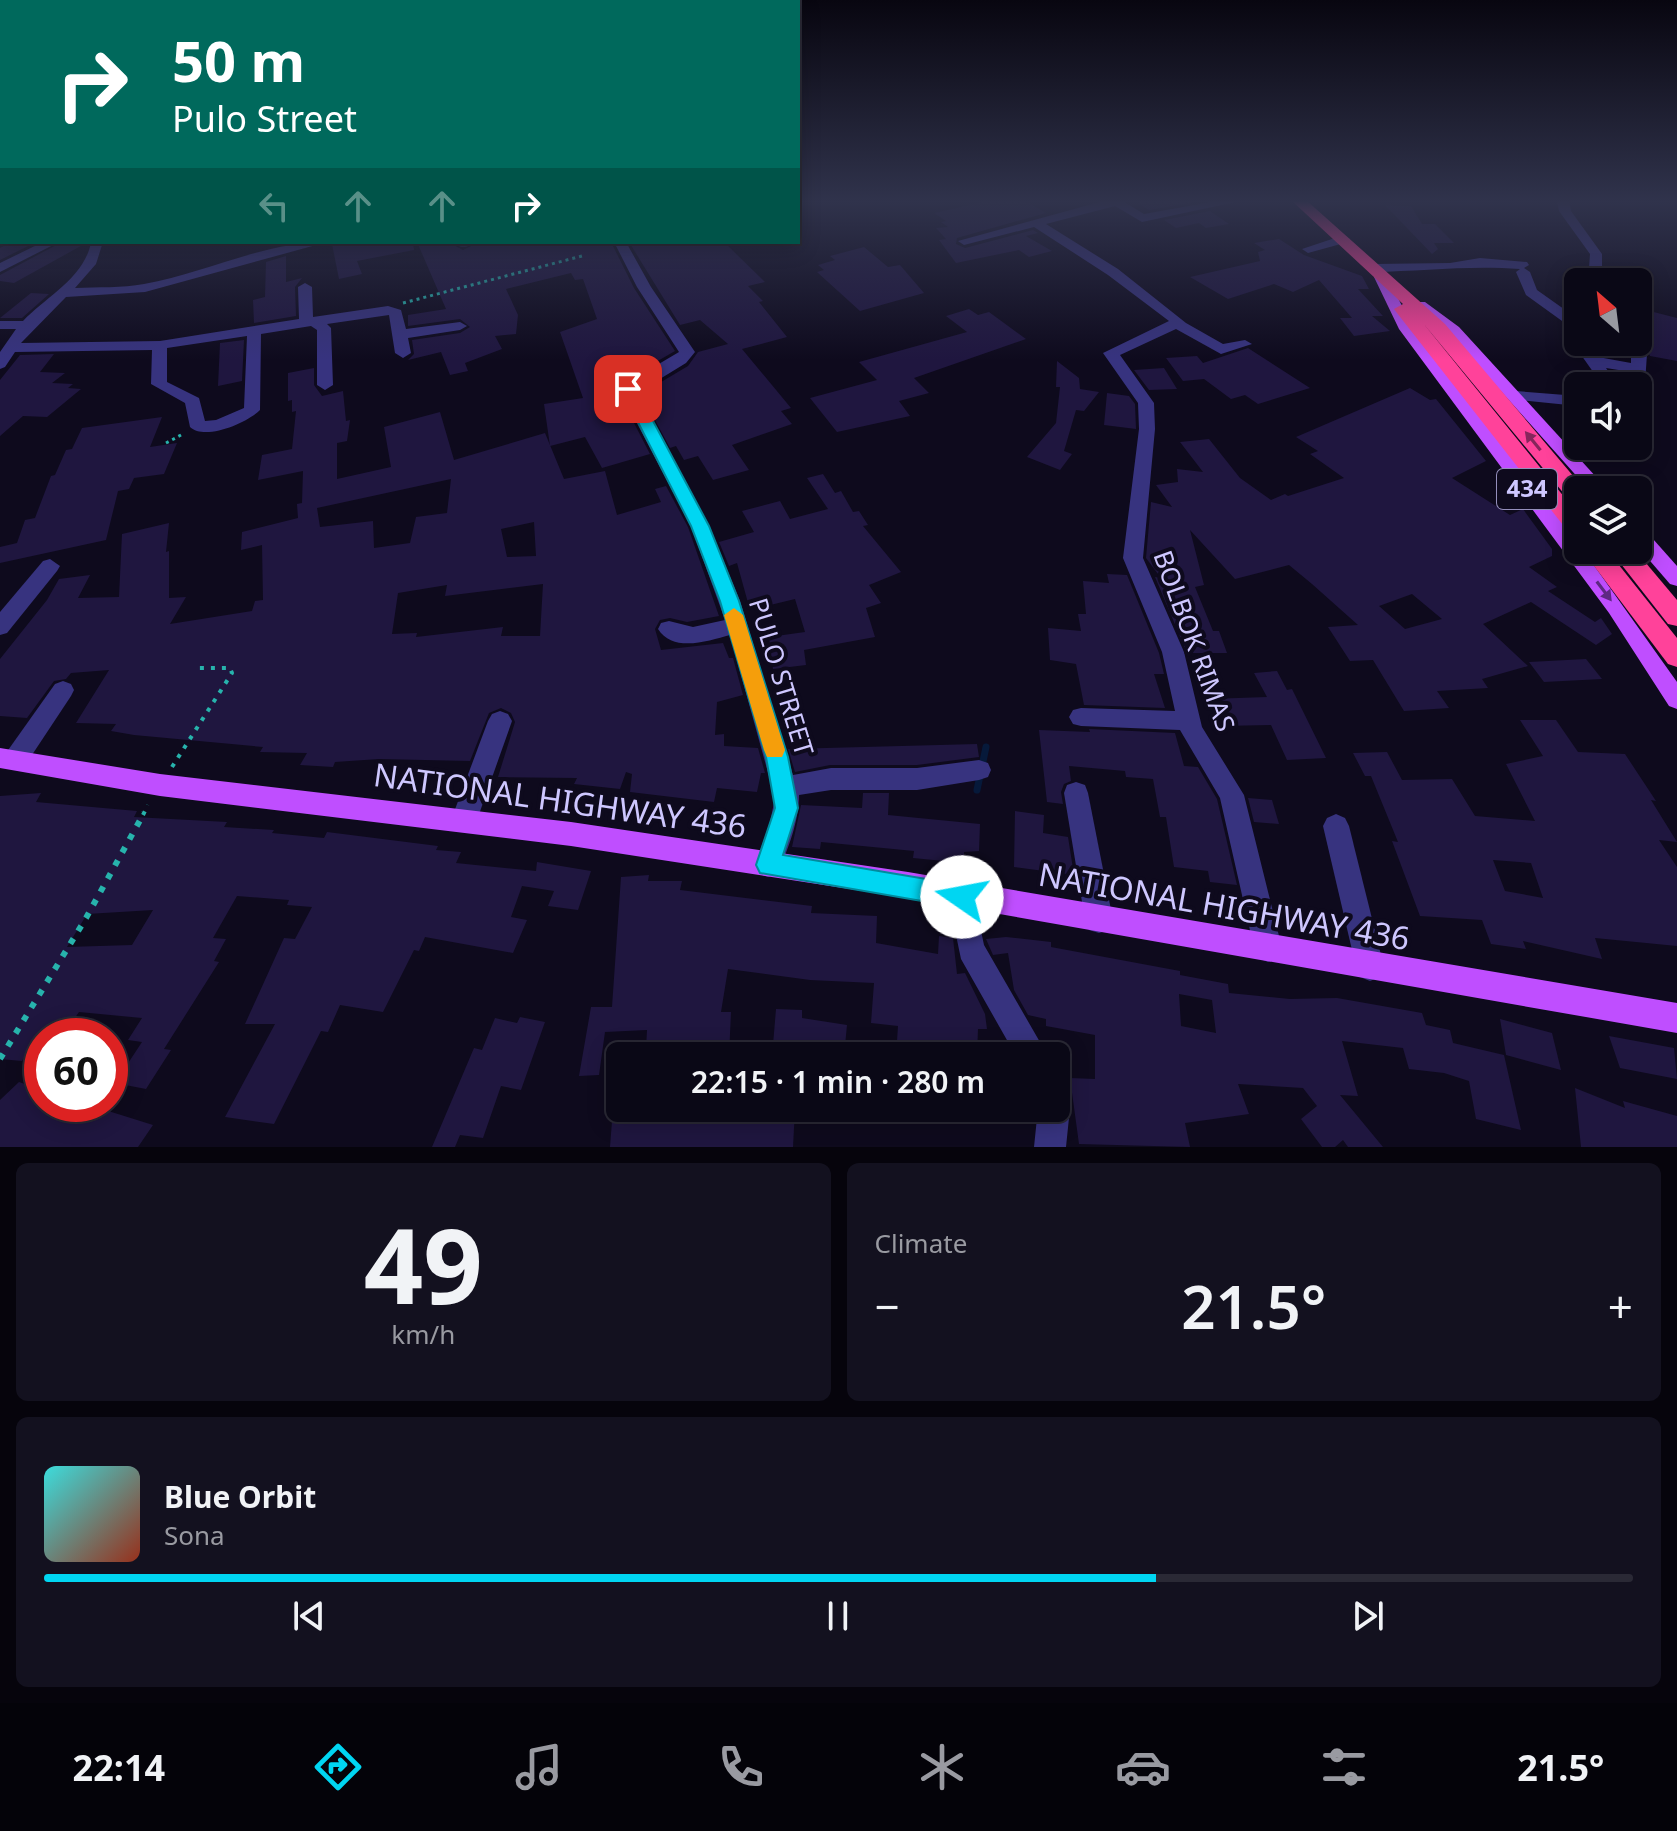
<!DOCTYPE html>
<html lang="en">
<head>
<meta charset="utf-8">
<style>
  :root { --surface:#0a0816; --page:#13111f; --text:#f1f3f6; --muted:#999aa1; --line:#2a2935; --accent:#00d6f2 }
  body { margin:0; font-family:"Noto Sans",sans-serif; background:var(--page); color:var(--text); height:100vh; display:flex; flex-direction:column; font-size:30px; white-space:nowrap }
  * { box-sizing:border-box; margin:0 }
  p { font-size:26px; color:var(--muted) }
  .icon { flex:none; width:44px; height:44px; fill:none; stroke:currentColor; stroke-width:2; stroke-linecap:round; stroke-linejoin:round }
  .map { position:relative; height:1147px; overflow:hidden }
  .panel { display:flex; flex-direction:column; gap:16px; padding:16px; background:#06040c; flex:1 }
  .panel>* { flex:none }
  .hud { position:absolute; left:0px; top:0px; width:800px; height:244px; box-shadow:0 4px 20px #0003,0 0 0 2px var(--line); background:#00695c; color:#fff; overflow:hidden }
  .needle { width:52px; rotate:332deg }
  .fabs { position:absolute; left:1564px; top:268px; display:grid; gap:16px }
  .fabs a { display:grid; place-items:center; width:88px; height:88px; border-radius:12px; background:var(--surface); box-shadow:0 4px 20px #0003,0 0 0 2px var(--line); font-size:40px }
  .speed { position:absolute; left:24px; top:1018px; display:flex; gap:16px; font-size:40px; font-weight:700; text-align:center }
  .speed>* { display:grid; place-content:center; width:104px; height:104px; border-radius:50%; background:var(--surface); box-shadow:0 4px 20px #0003,0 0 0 2px var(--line); line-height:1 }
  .speed .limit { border:12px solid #d22; background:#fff; color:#111 }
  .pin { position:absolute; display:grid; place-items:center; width:68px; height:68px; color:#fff; margin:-34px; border-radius:16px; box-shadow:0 4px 12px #0006 }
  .me { position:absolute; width:88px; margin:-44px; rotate:282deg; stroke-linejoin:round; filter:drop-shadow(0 0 6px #0008) }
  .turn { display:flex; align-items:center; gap:28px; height:168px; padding:0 40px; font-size:36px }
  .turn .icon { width:104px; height:104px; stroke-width:2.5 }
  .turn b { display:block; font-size:56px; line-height:68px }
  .lanes { display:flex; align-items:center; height:76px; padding:0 40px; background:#0003; justify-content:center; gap:40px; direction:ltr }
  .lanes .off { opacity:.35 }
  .big { font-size:60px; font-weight:600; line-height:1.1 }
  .panel .card { flex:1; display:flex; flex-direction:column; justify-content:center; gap:12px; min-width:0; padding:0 28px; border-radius:12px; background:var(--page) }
  .panel .dial { align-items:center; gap:0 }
  .dial b { font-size:104px; line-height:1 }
  .song { display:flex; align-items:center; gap:24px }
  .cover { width:96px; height:96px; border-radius:12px; background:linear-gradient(135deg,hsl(180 70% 55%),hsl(10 70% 35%)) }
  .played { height:8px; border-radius:4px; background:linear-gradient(90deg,var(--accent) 70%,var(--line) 70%) }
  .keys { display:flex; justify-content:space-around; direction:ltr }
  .heat { display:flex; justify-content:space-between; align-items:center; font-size:44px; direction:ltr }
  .panel .tiles { flex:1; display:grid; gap:16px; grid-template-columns:1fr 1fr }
  .card:last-child { grid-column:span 2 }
  .trip { position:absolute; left:606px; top:1042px; width:464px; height:80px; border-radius:12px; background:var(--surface); box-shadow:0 4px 20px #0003,0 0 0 2px var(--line); font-weight:600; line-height:80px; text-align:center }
  .dock { display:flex; height:128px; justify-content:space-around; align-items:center; background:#040309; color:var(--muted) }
  .dock .icon { width:56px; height:56px }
  .dock .active { color:var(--accent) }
  .dock b { font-size:36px; color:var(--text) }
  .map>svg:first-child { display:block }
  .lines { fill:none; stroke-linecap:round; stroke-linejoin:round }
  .stream { stroke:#06193a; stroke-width:7 }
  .building { fill:#1f163f; fill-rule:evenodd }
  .path-far2 { stroke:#27b3ac; stroke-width:3; stroke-dasharray:3 4; stroke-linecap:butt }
  .path-far1 { stroke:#27b3ac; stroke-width:4; stroke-dasharray:4 7; stroke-linecap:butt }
  .path { stroke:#27b3ac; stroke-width:6; stroke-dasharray:6 9; stroke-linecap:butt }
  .minor { fill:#37337f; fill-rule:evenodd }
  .major { fill:#bf4eff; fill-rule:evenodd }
  .highway { fill:#ff429a; fill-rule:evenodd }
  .oneway { fill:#86265c }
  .oneway2 { fill:#5e2983 }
  .route { fill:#00d6f2; stroke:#008b9d; stroke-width:2 }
  .slow { fill:#f59e0b }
  .labels { text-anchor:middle; stroke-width:8; stroke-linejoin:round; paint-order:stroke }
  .shield { fill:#0e0a1d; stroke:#948ebb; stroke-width:2 }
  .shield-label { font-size:24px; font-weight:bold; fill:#cec7ff }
  .street-label { font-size:26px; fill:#cec7ff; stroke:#0e0a1d }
  .near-street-label { font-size:32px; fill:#cec7ff; stroke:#0e0a1d }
</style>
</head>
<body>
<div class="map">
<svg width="1677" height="1147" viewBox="0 0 1677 1147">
  <rect width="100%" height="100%" fill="#0e0a1d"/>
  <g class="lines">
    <path class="stream" d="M977 790 986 747"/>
  </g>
  <g class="building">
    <path d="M992 200H1024L1046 213 957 238 956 244 965 248 1033 230 1038 233 1026 236 1052 251 1029 257 1019 250 956 263 939 240 946 239 936 228 948 227 941 222 946 221 934 213Z"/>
    <path d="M1133 200H1193L1196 202 1149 210Z"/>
    <path d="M1385 205 1411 206 1422 224H1435L1454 243H1434L1438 249 1432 254Z"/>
    <path d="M1210 211 1229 224 1206 228 1199 223 1176 228 1164 220Z"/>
    <path d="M1279 239 1304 255 1362 276 1369 289H1358L1383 316H1372L1390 331 1354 336 1340 318H1352L1319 280 1293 292 1274 284 1228 299 1190 277 1260 261 1258 252 1265 250 1254 243Z"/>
    <path d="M12 242H36L0 260V248Z"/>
    <path d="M62 242H88L14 283 0 281V275Z"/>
    <path d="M345 242H413L414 250 357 261 362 274 339 279 332 244Z"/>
    <path d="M417 242H448L463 250 479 242H611L634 288 675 351 623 381 618 392 650 454 602 468 585 437 550 446 544 404 583 398 560 332 597 319 583 279 575 280 571 273 506 289 518 315 516 334 495 336 502 349 465 363 468 371 450 375 441 352 408 360 414 354 412 340 460 333 470 327 460 319 408 326V315L446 309Z"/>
    <path d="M629 242H724L765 282 748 286 763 301 759 302 787 337 742 349 791 408 781 411 792 424 732 445 749 470 713 480 698 456 684 460 676 446 670 448 641 394 688 366 698 352 728 344 700 320 680 325Z"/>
    <path d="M864 247 888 267 900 265 924 293 860 311 817 272 824 270 818 265 835 260 830 256Z"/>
    <path d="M286 256V282L302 278 295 287 296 316 254 323 253 300 265 297 266 262Z"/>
    <path d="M31 293 49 294 22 318H0Z"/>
    <path d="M1638 308 1677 318V361L1650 356 1638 331Z"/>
    <path d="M969 309 978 315 989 312 1026 339 914 378 929 393 899 401 910 416 837 432 810 398 877 380 859 362 967 332 946 316Z"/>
    <path d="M244 340 242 381 218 386 220 343Z"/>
    <path d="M1248 348 1310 388 1258 404 1245 395 1231 399 1204 379 1183 381 1166 358 1197 356 1203 363Z"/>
    <path d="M54 354 40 372 65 373 52 383 73 384 68 388 81 389 47 417 23 416 0 436V380L20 355Z"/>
    <path d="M1057 361 1079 378 1080 389 1099 392 1084 411 1076 410 1064 451 1072 454 1060 470 1027 457 1056 423 1060 387H1056Z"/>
    <path d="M314 368V385L322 396 343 391 346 421 350 420 347 441 337 443V479L391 467 384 427 440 412 454 460 545 433 564 479 605 471 617 515 661 502 655 489 666 486 688 527 719 616 687 622 670 618 660 620 655 629 661 650 723 643 729 658H733L743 695 717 702 715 735 724 734V746L758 748 765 773H761L757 792 717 788 714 802 630 792 632 774 626 772 620 789 574 784 577 778 498 777 515 722 511 713 501 708 489 713 470 761 379 759 335 762 333 767 300 765 307 753 260 752 263 747 134 735 111 731 116 724 76 723 109 670 71 673 66 679 54 681 27 718 0 716V659L47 600 59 579 90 575 78 598 119 597 122 534 169 523 166 552 169 551V598L186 597 170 624 252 611 255 601 263 600 262 545 241 550 242 532 298 518 297 504 302 503 303 471 258 480 262 455 292 449 296 411 292 412V400L288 401V373ZM451 479 447 513 416 517 410 543 374 548 373 521 320 527 317 508ZM534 522 536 556 507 557 501 529ZM543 584 540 636H501L503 627 416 637 417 633 392 634 398 593 447 585 445 596Z"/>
    <path d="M1164 368 1177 389 1149 390 1134 370Z"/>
    <path d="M1410 388 1430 400 1436 399 1486 461 1452 478 1510 515 1523 509 1552 549V556L1529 567 1557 587 1548 591 1595 622 1601 618 1612 634 1596 645 1531 602 1483 624 1528 666 1482 679 1488 688 1437 691 1449 708 1404 711 1373 660 1350 661 1328 627 1358 625 1312 584 1289 565 1235 579 1190 530 1204 585 1195 587 1213 631H1219L1227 653H1187L1155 577 1161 578 1146 558 1151 502 1172 507 1156 485 1178 482 1177 469 1203 472 1180 442 1209 439 1240 478 1271 500 1285 494 1288 496 1344 478 1310 454 1318 451 1296 437ZM1412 594 1442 619 1405 629 1379 606Z"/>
    <path d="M1107 393 1129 396 1135 404 1136 429 1104 425Z"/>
    <path d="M162 417 150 447 177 443 164 474 134 478 129 489 118 491 106 540 0 563V547L17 543 25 520 35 518 51 476 55 475 66 450 72 449 82 428Z"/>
    <path d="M823 474 835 493 841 491 853 512 859 511 868 525 863 526 901 572 869 585 881 603 866 608 875 637 804 650 806 665 773 669 769 637 805 632 795 599 750 610 737 563 729 566 719 542 754 532 742 511 780 501 790 519 828 509 807 478Z"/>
    <path d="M1107 574 1127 575 1159 653 1164 674H1154L1165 708 1084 705 1076 664 1050 660 1048 628 1081 631 1078 614H1086L1083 581 1109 583Z"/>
    <path d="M1586 659 1602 679 1544 682 1529 662Z"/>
    <path d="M1277 671 1287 690 1292 689 1326 758 1287 760 1271 725 1220 726 1209 699 1267 697 1254 673Z"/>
    <path d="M1520 720H1556L1578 752 1625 754 1656 801 1651 800 1677 842 1659 840 1677 867V946L1595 938 1602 959 1523 941 1526 949 1491 944 1482 920 1420 916 1392 841 1398 842 1371 776H1365L1353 753 1387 752 1402 780 1452 779 1475 816 1535 821 1506 764 1543 756ZM1493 860 1531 863 1543 898 1505 891Z"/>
    <path d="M1089 729 1175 733 1184 766 1198 767 1217 799 1237 885 1210 882 1208 871 1174 867 1166 817H1160L1153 779 1126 777 1125 771 1069 766 1071 781 1064 784 1061 792 1063 804 1047 802 1039 730 1090 732Z"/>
    <path d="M977 744 979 757 917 765H830L795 772 788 749Z"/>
    <path d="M41 793 36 802 137 811 134 817 227 822 224 827 274 830 272 833 324 838 327 832 438 846 436 850 461 852 456 863 536 871 537 862 591 871 578 910 548 906 554 891 522 886 511 917 527 920 513 953 425 937 419 951 414 950 383 1012 340 1005 328 1032 321 1031 274 1124 225 1117 275 1024H245L284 938 295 939 312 907 287 905 289 900 237 896 213 938 226 939 214 961 219 962 164 1049 171 1050 146 1089 115 1083 142 1042 128 1040 142 1018 79 1012 62 1036H42V1049L31 1047 22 1061 0 1059V796ZM153 910 132 945 67 947 87 914Z"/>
    <path d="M863 793H889L888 815 980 824 979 851 964 852V863L913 858 914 851 821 842 820 849 792 847 801 805 862 808Z"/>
    <path d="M1248 798 1272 800 1279 824 1254 822Z"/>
    <path d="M1015 811 1044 815 1043 833 1068 837 1074 875 1014 867Z"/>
    <path d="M649 875 648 881H682L680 890 812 906 811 913 877 916 876 943 938 954 939 936 953 938 957 974 965 973 985 1014 987 1029H978L977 1056H896L898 1026 871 1023 874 983 810 980 728 969 721 1012H731L729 1056H671L672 1042 646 1050 647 1030 605 1032 599 1075 579 1076 591 1007H612L621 877Z"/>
    <path d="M1006 937 1051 942V947L1180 971V975L1228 984 1229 993 1290 999 1337 998 1422 1013 1426 1025 1450 1030 1453 1043 1504 1055 1521 1130 1476 1119 1469 1081 1444 1073 1409 1069 1403 1048 1342 1041 1358 1096 1340 1095 1383 1147H1348L1343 1140 1335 1147H1322L1301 1119 1317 1106 1303 1088 1238 1084 1249 1114 1185 1123 1190 1147 1079 1144 1070 1078 1095 1079V1035L1046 1026V1019L1028 1015 1014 990 1008 953 993 955 986 939ZM1179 994 1212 1000 1216 1033 1181 1026Z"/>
    <path d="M776 1009 802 1010V1018L847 1025 844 1056H804V1046L773 1045Z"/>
    <path d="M520 1017 545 1022 521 1090 501 1086 483 1138 460 1135 455 1147H432L474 1048 482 1050 495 1018 517 1023Z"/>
    <path d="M1500 1019 1552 1033 1561 1070 1506 1055Z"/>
    <path d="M1609 1036 1674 1048 1677 1079 1620 1068Z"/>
    <path d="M19 1082 42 1090V1104H86L153 1125 138 1147H0V1100Z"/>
    <path d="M1575 1088 1625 1108 1623 1101 1677 1116V1147H1581Z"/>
    <path d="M613 1108 795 1109 793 1147H610Z"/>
  </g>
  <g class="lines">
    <g class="path-far2">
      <path d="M403 303 582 256"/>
      <path d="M166 443 183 434"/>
    </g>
    <g class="path-far1">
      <path d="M172 767 232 673 230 668H197"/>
      <path d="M143 815 148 805"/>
    </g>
    <path class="path" d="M0 1059 86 918 144 813"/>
    <g class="minor">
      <path d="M1107 200H1121L1144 214 1222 200H1245L1142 222 1115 206 1046 224 1118 269 1186 323 1223 344 1245 340 1252 344 1221 354 1176 329 1120 355 1154 403 1155 429 1143 558 1184 652 1202 727 1244 795 1282 948 1278 958 1268 962 1258 958 1254 948 1220 798 1180 730 1081 726 1073 724 1069 717 1073 710 1081 708 1175 711 1162 652 1123 558 1139 429 1138 403 1103 353 1169 321 1108 275 1034 227 964 245 958 241Z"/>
      <path d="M1557 200H1569L1571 211 1602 254V282H1588L1590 254 1559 211Z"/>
      <path d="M2 216V224L0 225V217Z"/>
      <path d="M1344 235 1350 239 1348 242 1308 253 1302 249Z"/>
      <path d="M43 242H59L0 272V263Z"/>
      <path d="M91 242H103L96 264 75 288C98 287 122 288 144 284 206 273 263 242 327 242L145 292 66 297 21 343 160 341 299 319 298 287 305 283 312 287 313 317 388 306 401 310 406 329 460 322 467 326 460 330 408 338 411 353 403 358 395 353 389 315 327 324 331 328 333 385 325 390 317 385V330L311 326 261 334 260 410C247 423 205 441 190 427L185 403 151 384 152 350 15 352 5 367 0 369V352L16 329H0V321H23C46 297 85 277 91 242ZM247 336 244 408 216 420 205 421 199 398 167 382V348Z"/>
      <path d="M451 242H476C471 248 456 248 451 242Z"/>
      <path d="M614 242H626L651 287 695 352 686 363 637 393 709 526 740 601 793 775 831 768H917L979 760 988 763 991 770 988 777 979 780 917 790H831L799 795C799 821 788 850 777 874L768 877 759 874 755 865 770 822 775 798 730 635C708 641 673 653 658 629L661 623 669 621 693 627 725 620 691 526 621 393 625 384 679 352 637 287Z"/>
      <path d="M1480 258 1527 262 1529 265 1524 268 1530 272 1537 290 1578 319V342H1587L1598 357 1631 363V355L1622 342H1637L1647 354 1645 383 1603 386 1572 342 1569 326 1526 295 1516 272 1520 269C1471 265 1422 271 1373 272L1366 268 1373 264 1450 263ZM1606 368 1631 372V377L1616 382Z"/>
      <path d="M1516 391 1578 396V406L1510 399 1508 396Z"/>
      <path d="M50 559 60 566 57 571 7 633 0 635V612L43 561Z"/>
      <path d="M63 681 71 684 74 690 71 696 24 767 15 770 6 767 3 760 6 753 55 684Z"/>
      <path d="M500 711 508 714 512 721 477 820 473 828 464 831 455 828 451 820 488 721 492 714Z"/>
      <path d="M1076 782 1085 785 1088 793 1113 920 1109 930 1099 933 1089 930 1085 920 1064 793 1067 785Z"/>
      <path d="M1336 814 1345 818 1349 826 1384 967 1380 977 1370 981 1360 977 1356 967 1323 826 1327 818Z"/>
      <path d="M962 884 972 888 984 945 1048 1056H1016L961 959 948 897 952 888Z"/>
      <path d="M1056 1093 1065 1097 1070 1108 1066 1147H1034L1038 1108H1056Z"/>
    </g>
    <g class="major">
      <path d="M1376 274H1386L1413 328 1578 543V550H1583L1677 682V709L1669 706 1609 613 1399 329 1374 277Z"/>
      <path d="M1415 302H1425L1459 327 1608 490H1589L1449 333 1415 308Z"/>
      <path d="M1638 529 1645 530 1677 566V586L1670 584 1638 547Z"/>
      <path d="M0 748 160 774 571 822 908 872 1677 1003V1033L908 898 571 846 160 796 0 768Z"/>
    </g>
    <g class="highway">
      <path d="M1291 200H1306L1445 324 1585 490H1578V503L1570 501 1423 323 1578 514V537L1570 534 1397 313 1394 309 1403 304Z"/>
      <path d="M1582 550H1607L1677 638V667L1668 664Z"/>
      <path d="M1610 550H1635L1677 600V626L1668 624Z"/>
    </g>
  </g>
  <defs><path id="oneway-solid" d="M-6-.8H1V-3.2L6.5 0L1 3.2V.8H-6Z" transform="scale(2)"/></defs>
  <use class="oneway" href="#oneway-solid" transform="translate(1533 441) rotate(-129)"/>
  <use class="oneway2" href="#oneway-solid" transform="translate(1604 591) rotate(53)"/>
  <linearGradient id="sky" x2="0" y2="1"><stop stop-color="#080610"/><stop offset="0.56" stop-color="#30334c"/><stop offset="1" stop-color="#30334c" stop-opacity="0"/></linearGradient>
  <rect width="1677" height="360" fill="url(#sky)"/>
  <path class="route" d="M628 385 636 389 709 526 739 601 788 757 798 808 783 855 962 885 971 888 975 897 971 905 962 908 760 873 756 865 775 808 766 757 720 601 691 526 621 389Z"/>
  <path class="slow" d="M734 608 743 615 785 750 782 757H767L764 750 724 615Z"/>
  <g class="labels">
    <rect class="shield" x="1497" y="469" width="60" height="40" rx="6"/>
    <g class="shield-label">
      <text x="1527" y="497">434</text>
    </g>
    <g class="street-label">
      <text transform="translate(1194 641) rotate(70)" y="9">BOLBOK RIMAS</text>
      <text transform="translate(781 677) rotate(73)" y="9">PULO STREET</text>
    </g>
    <g class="near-street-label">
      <text transform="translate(560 801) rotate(8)" y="11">NATIONAL HIGHWAY 436</text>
      <text transform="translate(1224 907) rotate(10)" y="11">NATIONAL HIGHWAY 436</text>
    </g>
  </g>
</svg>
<div class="fabs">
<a><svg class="needle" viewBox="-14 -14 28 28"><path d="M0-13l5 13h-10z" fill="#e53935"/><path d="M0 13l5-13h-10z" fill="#999aa1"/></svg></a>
<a><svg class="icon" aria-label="sound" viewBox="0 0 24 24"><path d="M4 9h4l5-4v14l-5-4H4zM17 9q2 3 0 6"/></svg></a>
<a><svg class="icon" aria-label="layers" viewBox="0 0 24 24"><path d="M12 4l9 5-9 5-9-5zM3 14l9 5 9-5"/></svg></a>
</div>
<div class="speed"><div class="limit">60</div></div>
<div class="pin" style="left:628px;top:389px;background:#d93025"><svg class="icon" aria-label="arrive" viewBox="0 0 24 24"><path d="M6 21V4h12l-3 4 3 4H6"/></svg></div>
<svg class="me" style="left:962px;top:897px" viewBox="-20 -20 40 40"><circle r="19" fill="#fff"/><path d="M0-13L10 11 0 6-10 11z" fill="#00d6f2"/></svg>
<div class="trip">22:15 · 1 min · 280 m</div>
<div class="hud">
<div class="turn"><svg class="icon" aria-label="right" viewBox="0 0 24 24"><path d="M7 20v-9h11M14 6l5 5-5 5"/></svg><div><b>50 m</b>Pulo Street</div></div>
<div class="lanes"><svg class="icon off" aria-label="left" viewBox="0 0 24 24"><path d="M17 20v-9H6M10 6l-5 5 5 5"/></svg><svg class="icon off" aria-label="ahead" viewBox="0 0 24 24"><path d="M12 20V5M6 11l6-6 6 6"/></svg><svg class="icon off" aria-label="ahead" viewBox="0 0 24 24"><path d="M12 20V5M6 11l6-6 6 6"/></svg><svg class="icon" aria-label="right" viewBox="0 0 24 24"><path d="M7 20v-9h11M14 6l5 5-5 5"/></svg></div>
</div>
</div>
<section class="panel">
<div class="tiles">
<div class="card dial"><b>49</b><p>km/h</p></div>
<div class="card"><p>Climate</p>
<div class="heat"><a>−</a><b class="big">21.5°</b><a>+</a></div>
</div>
<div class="card">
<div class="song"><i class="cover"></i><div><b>Blue Orbit</b><p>Sona</p></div></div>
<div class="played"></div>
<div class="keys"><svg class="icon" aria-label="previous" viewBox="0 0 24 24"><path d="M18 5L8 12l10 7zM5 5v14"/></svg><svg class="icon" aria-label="pause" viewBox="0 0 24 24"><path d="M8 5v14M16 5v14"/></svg><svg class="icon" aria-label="next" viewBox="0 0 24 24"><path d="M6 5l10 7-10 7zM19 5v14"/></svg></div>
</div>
</div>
</section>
<nav class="dock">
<b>22:14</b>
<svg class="icon active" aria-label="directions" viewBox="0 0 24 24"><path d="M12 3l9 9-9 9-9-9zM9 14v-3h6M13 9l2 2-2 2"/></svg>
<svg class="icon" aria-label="music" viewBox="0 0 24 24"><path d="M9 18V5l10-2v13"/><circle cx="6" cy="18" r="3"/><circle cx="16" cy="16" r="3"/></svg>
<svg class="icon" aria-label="phone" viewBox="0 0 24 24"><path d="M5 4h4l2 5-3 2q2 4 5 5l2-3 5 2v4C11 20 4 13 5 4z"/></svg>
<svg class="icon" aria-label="climate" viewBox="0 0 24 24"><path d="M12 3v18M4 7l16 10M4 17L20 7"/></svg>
<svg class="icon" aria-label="car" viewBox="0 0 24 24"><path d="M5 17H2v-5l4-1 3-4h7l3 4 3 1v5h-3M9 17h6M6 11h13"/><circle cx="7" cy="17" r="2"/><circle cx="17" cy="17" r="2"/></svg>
<svg class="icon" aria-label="filters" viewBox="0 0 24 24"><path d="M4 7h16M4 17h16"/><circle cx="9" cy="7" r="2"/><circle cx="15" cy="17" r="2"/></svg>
<b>21.5°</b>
</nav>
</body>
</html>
